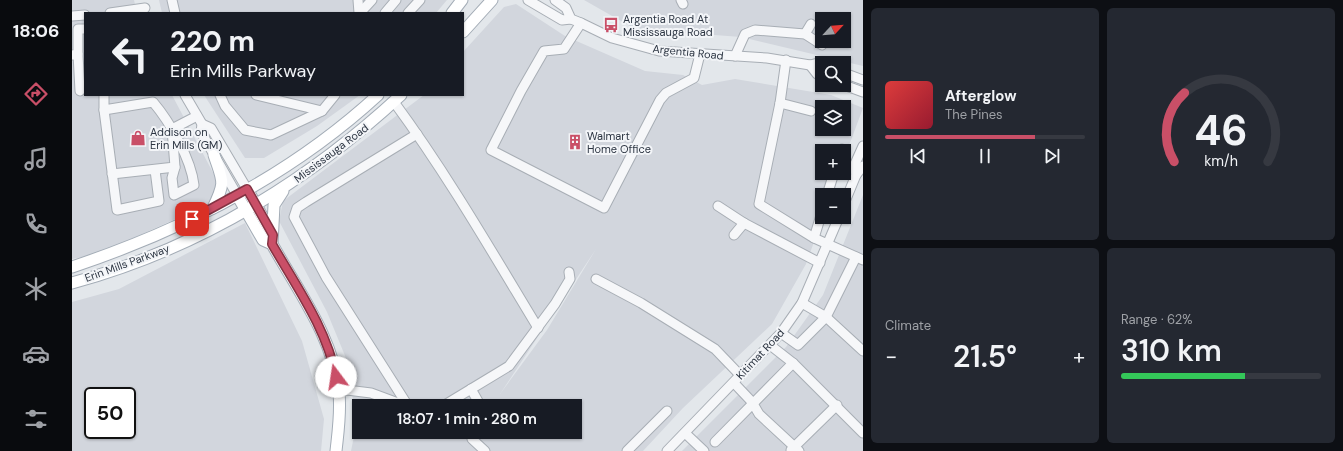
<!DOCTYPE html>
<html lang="en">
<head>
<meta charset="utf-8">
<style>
  :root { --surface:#171b24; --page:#242831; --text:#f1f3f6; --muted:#9ea1a6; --line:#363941; --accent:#c94f67 }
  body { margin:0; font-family:"DM Sans",sans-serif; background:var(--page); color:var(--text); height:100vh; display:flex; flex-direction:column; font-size:15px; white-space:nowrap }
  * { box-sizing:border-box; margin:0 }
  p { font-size:13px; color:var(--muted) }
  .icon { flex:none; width:22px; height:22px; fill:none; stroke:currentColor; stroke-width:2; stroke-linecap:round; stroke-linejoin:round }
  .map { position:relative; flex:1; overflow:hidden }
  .drawer { display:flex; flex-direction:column; gap:8px; padding:8px; background:#0d0f14; width:480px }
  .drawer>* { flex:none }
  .guide { position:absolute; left:12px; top:12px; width:380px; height:84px; border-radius:0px; box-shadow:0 1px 3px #0004; background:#171b24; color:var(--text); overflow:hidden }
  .needle { width:26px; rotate:64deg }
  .controls { position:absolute; left:743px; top:12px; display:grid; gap:8px }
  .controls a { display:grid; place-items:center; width:36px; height:36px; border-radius:0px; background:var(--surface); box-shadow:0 1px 3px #0004; font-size:20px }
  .speed { position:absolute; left:12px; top:387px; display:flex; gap:8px; font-size:20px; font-weight:700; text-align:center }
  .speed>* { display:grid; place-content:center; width:52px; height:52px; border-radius:50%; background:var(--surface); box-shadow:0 1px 3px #0004; line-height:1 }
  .speed .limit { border:2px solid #111; border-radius:6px; background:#fff; color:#111 }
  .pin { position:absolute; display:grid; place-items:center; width:34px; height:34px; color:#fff; margin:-17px; border-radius:8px; box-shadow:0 2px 6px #0006 }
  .me { position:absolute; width:44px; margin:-22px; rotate:346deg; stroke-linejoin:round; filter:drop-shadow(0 0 3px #0008) }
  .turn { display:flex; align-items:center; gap:14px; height:84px; padding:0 20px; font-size:18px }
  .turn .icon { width:52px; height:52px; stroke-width:2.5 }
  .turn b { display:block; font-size:28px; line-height:34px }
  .big { font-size:30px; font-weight:600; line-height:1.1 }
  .drawer .card { flex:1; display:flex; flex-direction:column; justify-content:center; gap:6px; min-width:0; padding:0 14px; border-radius:6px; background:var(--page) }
  .drawer .dial { align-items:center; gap:0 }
  .dial svg { height:104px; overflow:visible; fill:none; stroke:var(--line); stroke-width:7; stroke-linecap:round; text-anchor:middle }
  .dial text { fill:var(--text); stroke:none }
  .song { display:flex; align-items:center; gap:12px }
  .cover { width:48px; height:48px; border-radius:6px; background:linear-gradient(135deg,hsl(0 70% 55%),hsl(350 70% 35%)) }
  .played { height:4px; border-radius:2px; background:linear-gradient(90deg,var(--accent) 75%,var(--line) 75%) }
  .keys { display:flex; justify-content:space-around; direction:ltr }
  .heat { display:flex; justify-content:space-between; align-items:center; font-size:22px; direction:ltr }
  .charge { height:6px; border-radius:3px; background:linear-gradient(90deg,#34c759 62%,var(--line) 0) }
  .drawer .tiles { flex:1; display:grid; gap:8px; grid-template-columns:repeat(2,1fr) }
  .trip { position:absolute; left:280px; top:399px; width:230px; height:40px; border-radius:0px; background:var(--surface); box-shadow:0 1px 3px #0004; font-weight:600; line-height:40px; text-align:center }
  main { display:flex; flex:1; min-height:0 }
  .dock { display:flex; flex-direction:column; width:72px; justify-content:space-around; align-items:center; background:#090b0e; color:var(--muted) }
  .dock .icon { width:28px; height:28px }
  .dock .on { color:var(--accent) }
  .dock b { font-size:18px; color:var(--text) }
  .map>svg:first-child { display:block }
  .built { fill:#d2d6dd; fill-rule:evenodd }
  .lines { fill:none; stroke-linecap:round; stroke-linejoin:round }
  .minor-casing { stroke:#a8aeb5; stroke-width:11 }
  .major-casing { stroke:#a3acb6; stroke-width:13 }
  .minor { stroke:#f6f7f9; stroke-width:9 }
  .major { stroke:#fff; stroke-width:11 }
  .route-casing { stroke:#833343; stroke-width:10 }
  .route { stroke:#c94f67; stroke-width:7 }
  .labels { text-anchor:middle; stroke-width:4; stroke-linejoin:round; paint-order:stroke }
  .poi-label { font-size:11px; fill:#2c3542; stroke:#f3f5f8; text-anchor:start }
  .street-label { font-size:11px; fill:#2c3542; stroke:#f3f5f8 }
</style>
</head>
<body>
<main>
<nav class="dock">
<b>18:06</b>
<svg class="icon on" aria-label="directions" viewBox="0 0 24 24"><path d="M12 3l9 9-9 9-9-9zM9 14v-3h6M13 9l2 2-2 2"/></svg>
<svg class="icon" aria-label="music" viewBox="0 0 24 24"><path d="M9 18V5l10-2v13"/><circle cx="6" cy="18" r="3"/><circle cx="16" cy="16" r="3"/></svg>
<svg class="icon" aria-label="phone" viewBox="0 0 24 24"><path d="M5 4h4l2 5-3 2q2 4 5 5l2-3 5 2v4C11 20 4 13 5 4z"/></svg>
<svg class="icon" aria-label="climate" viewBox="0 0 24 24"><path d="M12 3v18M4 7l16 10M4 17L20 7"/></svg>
<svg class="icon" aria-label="car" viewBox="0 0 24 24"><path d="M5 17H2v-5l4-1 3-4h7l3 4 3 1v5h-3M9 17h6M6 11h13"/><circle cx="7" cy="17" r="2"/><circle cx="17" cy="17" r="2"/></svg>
<svg class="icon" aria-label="filters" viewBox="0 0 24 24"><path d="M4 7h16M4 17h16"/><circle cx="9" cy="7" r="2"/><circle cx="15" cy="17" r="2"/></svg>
</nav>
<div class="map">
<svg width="791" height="451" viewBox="0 0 791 451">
  <rect width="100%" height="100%" fill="#e3e7eb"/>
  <g class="built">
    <path d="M0 0H62L65 13H13V95H100L147 184 141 202 26 254 0 259Z"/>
    <path d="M87 0H375L364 13H90Z"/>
    <path d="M512 0H791V66L669 37 563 29ZM750 19H772V41H750Z"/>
    <path d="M444 4 493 36 573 71 611 75 630 85 663 79 759 95 791 108 772 159V151H750V173H767L759 195H750L751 217 734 264 700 324 611 408 571 451H279L283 431 282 408 276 363 255 312 207 221 211 201 352 95H391V52L432 7ZM750 107H772V129H750ZM524 249 475 330 428 394ZM287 406H503V432H287Z"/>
    <path d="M132 95H288L245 126 192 158H173Z"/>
    <path d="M791 195V451H610L714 347 751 295Z"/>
    <path d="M173 223 230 341 252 419 249 451H0V302L47 289ZM21 396H55V430H21Z"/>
  </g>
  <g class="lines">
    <defs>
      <g id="minor">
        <path d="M100 0 103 13"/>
        <path d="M286 0 287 13"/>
        <path d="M456 0 490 20 499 19"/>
        <path d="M483 0 494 8 499 19 509 23 540 38 587 51 695 58 738 65 746 63 750 64"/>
        <path d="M609 0 611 4"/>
        <path d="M38 13 73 8"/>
        <path d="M288 13 300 0"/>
        <path d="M313 13 324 0"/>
        <path d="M336 13 348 0"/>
        <path d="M0 16 13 15"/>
        <path d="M509 23 492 49 472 51 449 91 419 150 532 208 588 100 594 93 622 78 628 54"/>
        <path d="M733 34 739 24"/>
        <path d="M6 54V29H13"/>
        <path d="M0 55 6 54 8 91"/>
        <path d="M663 56 673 34 683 30 733 34 750 45"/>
        <path d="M714 60 708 103 687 204 742 238 791 260"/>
        <path d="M738 65 745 74 750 76"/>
        <path d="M772 73 791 80"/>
        <path d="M772 85 791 92"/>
        <path d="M32 95V110L81 102C98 122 119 159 122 185L102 195 100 178 103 167"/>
        <path d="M113 95 130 124 129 132 165 195"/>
        <path d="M148 95 153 106 173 130 199 135 250 111 263 95"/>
        <path d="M184 95 250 111"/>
        <path d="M322 102C375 174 420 252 466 328"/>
        <path d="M708 103 739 111"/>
        <path d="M32 110 45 210 87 201 83 170"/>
        <path d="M130 124 139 128 175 189"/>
        <path d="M769 151 770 149"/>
        <path d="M40 174 103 167 100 129 125 116"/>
        <path d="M784 175 782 166 791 146"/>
        <path d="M755 195 762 173"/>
        <path d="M772 204 784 175 791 166"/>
        <path d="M646 206 672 223 748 263"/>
        <path d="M662 235 672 223"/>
        <path d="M742 238 750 212"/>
        <path d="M524 279 569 303 643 349 668 375"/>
        <path d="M730 303 754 317 791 351"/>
        <path d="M709 333 726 345 754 317 784 257"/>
        <path d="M721 363 791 433"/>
        <path d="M662 383 680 402 687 414 727 451"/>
        <path d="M267 389 299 393 334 406"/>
        <path d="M399 389 407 403 401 406"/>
        <path d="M336 406 254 277 222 217 225 208 234 202 345 134"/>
        <path d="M371 406 437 366 483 304 498 279 497 272"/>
        <path d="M613 433 632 451"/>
        <path d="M400 439 413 451"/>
        <path d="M643 442 721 363 698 345"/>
        <path d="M719 450 765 405"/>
        <path d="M555 451 595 411"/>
        <path d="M595 451 709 333 730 303 767 217"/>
      </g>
      <g id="major">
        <path d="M380 13 390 0"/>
        <path d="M391 32 420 0"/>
        <path d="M175 189 200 234"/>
        <path d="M165 195 191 240 200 244C226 291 262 338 267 393 269 413 266 432 264 451"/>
        <path d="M141 208C154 181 151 182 142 155"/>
        <path d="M200 244 202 205 211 191"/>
        <path d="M0 267C111 230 219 175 306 95"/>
        <path d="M0 283C125 249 235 182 329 95"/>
      </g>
    </defs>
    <use href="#minor" class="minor-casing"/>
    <use href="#major" class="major-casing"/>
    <use href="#minor" class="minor"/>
    <use href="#major" class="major"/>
  </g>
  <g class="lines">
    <defs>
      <path id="route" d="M120 219 175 189 201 235 200 244C224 286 255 329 264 377"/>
    </defs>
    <use href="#route" class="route-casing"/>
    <use href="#route" class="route"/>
  </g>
  <defs>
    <symbol id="bus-bare" viewBox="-9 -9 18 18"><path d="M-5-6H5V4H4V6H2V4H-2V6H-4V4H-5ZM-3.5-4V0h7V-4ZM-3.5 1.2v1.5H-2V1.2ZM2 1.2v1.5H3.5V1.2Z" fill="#c94f67" stroke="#f3f5f8" stroke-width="2.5" paint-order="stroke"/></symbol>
    <symbol id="shop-bare" viewBox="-9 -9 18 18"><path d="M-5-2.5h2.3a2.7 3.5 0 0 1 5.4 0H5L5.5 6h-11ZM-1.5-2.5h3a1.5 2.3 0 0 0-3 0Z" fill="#c94f67" stroke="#f3f5f8" stroke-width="2.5" paint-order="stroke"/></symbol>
    <symbol id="building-bare" viewBox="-9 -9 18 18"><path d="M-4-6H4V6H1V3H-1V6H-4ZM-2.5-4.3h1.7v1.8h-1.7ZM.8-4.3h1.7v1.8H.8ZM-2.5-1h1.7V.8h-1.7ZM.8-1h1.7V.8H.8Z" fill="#c94f67" stroke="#f3f5f8" stroke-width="2.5" paint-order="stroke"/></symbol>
  </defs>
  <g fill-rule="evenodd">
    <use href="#bus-bare" x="528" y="14" width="22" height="22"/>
    <use href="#shop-bare" x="55" y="127" width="22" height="22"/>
    <use href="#building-bare" x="492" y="131" width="22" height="22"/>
  </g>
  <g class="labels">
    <g class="poi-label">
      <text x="551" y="23">Argentia Road At<tspan x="551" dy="13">Mississauga Road</tspan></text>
      <text x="78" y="136">Addison on<tspan x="78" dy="13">Erin Mills (GM)</tspan></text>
      <text x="515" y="140">Walmart<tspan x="515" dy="13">Home Office</tspan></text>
    </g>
    <g class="street-label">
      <text transform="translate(616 52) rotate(6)" y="4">Argentia Road</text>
      <text transform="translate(259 153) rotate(-37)" y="4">Mississauga Road</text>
      <text transform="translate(55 263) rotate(-20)" y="4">Erin Mills Parkway</text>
      <text transform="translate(688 354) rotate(-47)" y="4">Kitimat Road</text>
    </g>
  </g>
</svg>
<div class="controls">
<a><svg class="needle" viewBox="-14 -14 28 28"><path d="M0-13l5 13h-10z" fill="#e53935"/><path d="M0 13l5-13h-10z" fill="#9ea1a6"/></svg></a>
<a><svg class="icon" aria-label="search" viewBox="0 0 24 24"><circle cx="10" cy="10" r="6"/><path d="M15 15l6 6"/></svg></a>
<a><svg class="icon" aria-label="layers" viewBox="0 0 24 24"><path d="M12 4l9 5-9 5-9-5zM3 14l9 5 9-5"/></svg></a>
<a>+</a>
<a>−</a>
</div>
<div class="speed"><div class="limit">50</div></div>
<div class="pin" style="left:120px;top:219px;background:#d93025"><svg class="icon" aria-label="arrive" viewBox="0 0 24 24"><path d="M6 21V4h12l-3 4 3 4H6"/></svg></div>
<svg class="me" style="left:264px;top:377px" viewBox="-20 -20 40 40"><circle r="19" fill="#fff"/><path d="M0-13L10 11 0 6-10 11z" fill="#c94f67"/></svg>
<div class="trip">18:07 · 1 min · 280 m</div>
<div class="guide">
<div class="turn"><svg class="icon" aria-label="left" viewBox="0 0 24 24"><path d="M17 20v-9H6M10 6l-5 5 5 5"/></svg><div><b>220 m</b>Erin Mills Parkway</div></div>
</div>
</div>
<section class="drawer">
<div class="tiles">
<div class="card">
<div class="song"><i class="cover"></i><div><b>Afterglow</b><p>The Pines</p></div></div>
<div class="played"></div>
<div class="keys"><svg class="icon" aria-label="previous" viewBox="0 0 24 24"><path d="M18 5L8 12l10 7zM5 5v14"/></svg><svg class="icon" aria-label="pause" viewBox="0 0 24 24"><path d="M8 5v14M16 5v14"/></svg><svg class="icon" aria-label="next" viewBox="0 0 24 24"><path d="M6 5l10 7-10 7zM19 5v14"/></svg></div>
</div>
<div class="card dial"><svg viewBox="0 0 100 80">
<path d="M14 69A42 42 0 1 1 86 69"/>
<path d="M14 69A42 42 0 0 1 22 16" stroke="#c94f67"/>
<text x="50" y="56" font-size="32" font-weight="700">46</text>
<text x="50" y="72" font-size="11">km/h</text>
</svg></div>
<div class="card"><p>Climate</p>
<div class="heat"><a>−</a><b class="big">21.5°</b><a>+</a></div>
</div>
<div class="card"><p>Range · 62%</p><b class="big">310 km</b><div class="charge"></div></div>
</div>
</section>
</main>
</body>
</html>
